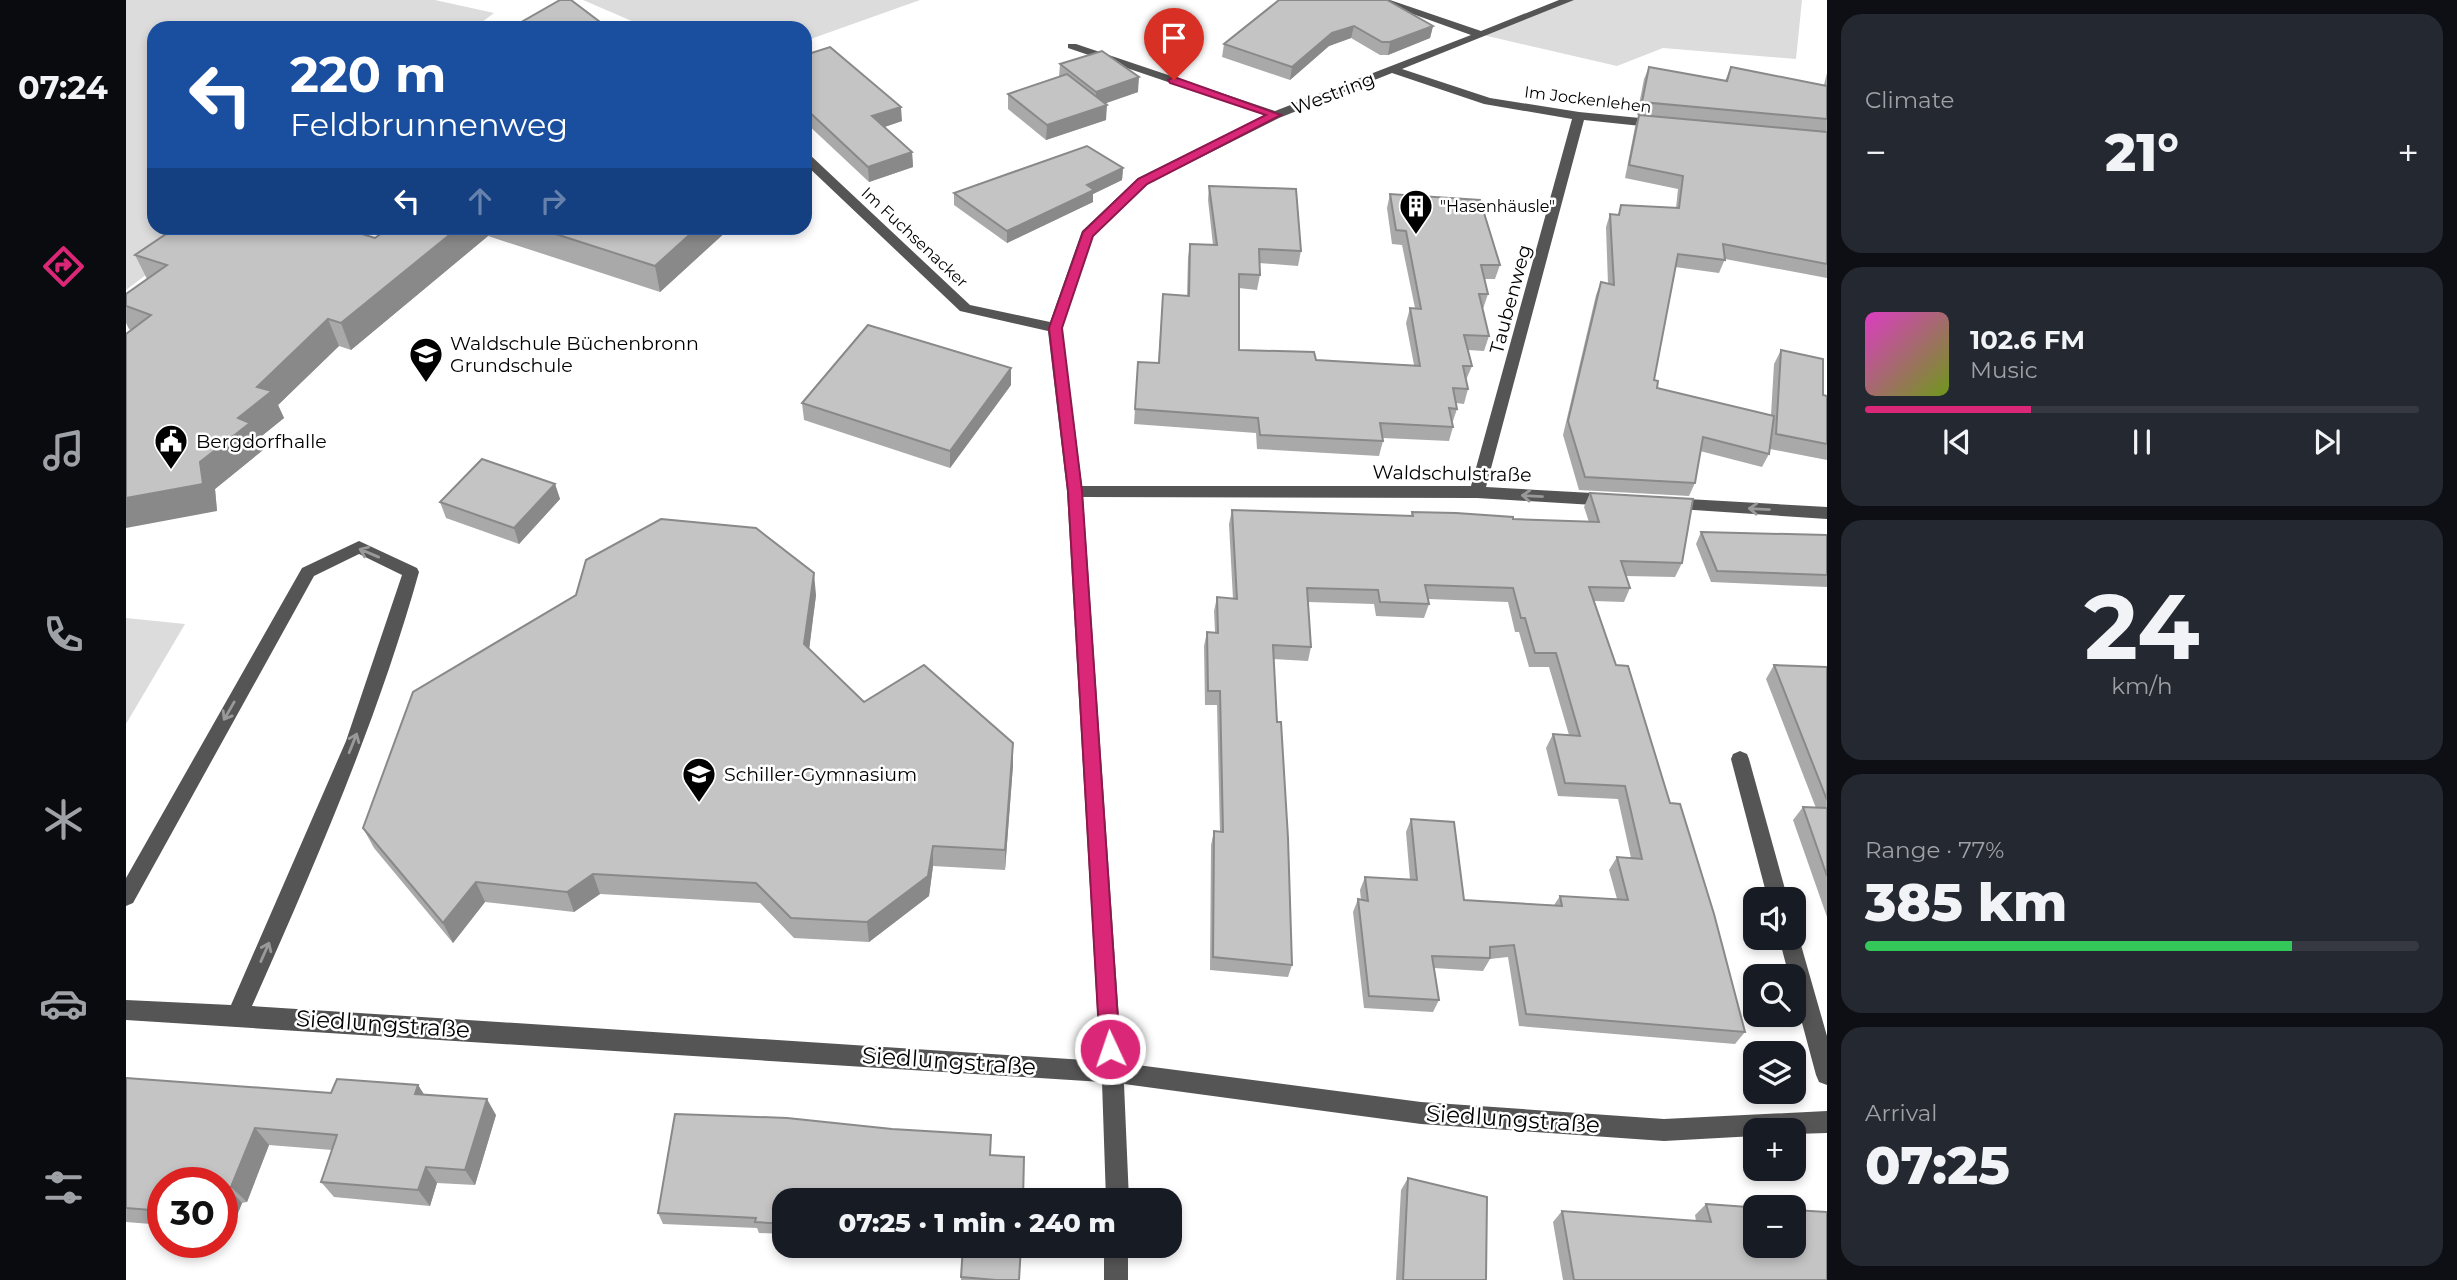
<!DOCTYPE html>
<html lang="en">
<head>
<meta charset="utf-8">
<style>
  :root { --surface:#171b24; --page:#242831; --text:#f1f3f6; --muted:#9ea1a6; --line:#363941; --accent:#db2777 }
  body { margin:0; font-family:Montserrat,sans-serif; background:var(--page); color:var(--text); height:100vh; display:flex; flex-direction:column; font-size:26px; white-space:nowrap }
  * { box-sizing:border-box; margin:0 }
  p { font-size:23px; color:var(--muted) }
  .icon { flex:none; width:38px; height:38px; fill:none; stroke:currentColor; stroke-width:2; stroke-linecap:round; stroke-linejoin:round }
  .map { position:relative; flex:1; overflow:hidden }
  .panel { display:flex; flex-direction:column; gap:14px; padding:14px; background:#0d0f14; width:630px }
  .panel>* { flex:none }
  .top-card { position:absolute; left:21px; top:21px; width:665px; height:214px; border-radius:21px; box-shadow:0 4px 10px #0003; background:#1a4fa0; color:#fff; overflow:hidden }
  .buttons { position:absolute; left:1617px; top:887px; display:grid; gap:14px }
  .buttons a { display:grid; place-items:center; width:63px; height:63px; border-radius:14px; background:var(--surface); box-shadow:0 4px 10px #0003; font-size:35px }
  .speed { position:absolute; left:21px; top:1167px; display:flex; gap:14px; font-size:35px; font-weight:700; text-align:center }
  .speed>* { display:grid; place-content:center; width:91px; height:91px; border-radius:50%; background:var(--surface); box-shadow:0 4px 10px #0003; line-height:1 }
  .speed .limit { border:10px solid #d22; background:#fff; color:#111 }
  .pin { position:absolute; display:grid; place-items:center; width:60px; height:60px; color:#fff; margin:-72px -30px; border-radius:50% 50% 50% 0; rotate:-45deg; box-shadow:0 0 7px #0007 }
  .pin .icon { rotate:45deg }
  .me { position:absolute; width:77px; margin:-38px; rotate:357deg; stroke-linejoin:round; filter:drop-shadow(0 0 5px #0008) }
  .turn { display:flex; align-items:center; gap:24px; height:147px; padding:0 28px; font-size:32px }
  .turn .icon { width:91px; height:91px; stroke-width:2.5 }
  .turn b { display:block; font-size:49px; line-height:60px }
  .lanes { display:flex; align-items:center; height:66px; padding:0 28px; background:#0003; justify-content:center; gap:35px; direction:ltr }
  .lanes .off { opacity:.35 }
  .big { font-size:52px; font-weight:800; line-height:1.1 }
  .panel .tile { flex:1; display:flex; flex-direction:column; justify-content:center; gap:10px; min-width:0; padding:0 24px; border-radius:21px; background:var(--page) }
  .panel .dial { align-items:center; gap:0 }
  .dial b { font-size:91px; line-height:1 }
  .song { display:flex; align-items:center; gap:21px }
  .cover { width:84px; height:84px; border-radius:10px; background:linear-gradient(135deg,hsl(310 70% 55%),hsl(80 70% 35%)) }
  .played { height:7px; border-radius:4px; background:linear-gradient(90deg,var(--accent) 30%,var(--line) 30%) }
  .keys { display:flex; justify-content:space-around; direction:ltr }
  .heat { display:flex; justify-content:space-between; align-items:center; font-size:38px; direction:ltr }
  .charge { height:10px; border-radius:5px; background:linear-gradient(90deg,#34c759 77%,var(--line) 0) }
  .trip { position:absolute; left:646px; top:1188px; width:410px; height:70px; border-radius:21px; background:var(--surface); box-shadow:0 4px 10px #0003; font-weight:800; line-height:70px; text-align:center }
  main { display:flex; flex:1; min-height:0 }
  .dock { display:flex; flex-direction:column; width:126px; justify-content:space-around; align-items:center; background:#090b0e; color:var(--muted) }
  .dock .icon { width:49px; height:49px }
  .dock .on { color:var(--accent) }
  .dock b { font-size:32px; color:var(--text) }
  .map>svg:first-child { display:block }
  .green { fill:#dcdcdc }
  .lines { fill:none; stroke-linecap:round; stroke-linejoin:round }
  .minor { fill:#555; fill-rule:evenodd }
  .wall { fill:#a9a9a9 }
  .shaded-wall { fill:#898989 }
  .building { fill:#c4c4c4; stroke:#898989; stroke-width:2 }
  .oneway { stroke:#999 }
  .route { fill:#db2777; stroke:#8e194d; stroke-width:2 }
  .labels { text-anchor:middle; stroke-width:5; stroke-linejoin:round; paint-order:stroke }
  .far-street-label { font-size:16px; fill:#000; stroke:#fff }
  .far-poi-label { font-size:16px; fill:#000; stroke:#fff; text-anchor:start }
  .street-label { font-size:19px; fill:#000; stroke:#fff }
  .poi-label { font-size:19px; fill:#000; stroke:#fff; text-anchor:start }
  .near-street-label { font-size:23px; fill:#000; stroke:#fff }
</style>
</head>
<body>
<main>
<nav class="dock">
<b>07:24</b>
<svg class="icon on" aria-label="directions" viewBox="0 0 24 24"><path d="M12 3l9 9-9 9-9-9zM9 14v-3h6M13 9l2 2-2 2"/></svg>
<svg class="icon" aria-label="music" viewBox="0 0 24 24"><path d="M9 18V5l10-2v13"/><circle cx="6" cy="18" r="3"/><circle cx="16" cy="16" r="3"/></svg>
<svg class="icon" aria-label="phone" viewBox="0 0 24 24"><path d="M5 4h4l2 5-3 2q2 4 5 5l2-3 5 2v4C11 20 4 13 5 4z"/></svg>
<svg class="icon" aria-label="climate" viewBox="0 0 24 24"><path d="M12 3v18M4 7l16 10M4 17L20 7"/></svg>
<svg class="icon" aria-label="car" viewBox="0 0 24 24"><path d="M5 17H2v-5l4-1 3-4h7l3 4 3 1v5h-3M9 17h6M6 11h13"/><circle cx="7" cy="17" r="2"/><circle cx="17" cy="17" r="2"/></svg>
<svg class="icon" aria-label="filters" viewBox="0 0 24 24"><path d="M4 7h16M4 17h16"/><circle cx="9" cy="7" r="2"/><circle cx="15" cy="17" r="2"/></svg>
</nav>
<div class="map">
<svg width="1701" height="1280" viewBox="0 0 1701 1280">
  <rect width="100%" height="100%" fill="#fff"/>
  <g class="green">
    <path d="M0 0H309L368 13 348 28H28V228H82L0 290Z"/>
    <path d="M457 0H794L679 41V28H522Z"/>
    <path d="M1443 0H1676L1670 59 1537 48 1491 66 1357 35Z"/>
    <path d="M0 618 59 624 0 724Z"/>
  </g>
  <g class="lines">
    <g class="minor">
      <path d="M1248 0H1264L1355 31 1433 0H1448L1276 69 1364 98 1453 112 1534 120 1540 124 1534 128 1458 120 1360 487 1484 494 1492 500 1484 506 1351 498 957 497 996 1063 1295 1102 1538 1119 1701 1111V1133L1668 1134V1130H1629V1136L1538 1141 1295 1124 998 1084 1003 1200H980L976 1082 0 1020V1000L105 1005 220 741 276 575 233 554 188 576 7 903 0 906V878L176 568 233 541 291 568 293 572C251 722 189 864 126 1006L974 1061 941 491 922 331 834 311 679 164V153L683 154 844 305 924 322 956 231 1012 178 1139 115 942 48V44H950L1149 111 1345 35ZM1266 73 1358 104 1446 119 1345 486H956L936 328 967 235 1022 184 1153 118Z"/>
      <path d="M1544 498 1701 507V519L1538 508 1536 504Z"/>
      <path d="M1614 751 1621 754 1623 759 1662 900H1642L1605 759 1607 754Z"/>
      <path d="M1668 931 1673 938 1701 1036V1085L1693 1082 1690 1075 1668 993V976H1663L1653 938H1668Z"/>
      <rect x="978" y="1246" width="24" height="34"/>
    </g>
  </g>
  <g class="wall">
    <path d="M1153 0 1307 26 1304 38 1262 55H1254L1225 38 1203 46 1164 80 1096 57 1098 44Z"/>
    <path d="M679 55 776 121 758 127 786 152 787 167 743 182 679 122Z"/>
    <path d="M934 64 1012 92 980 103V120L920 140 882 109V94L933 77Z"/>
    <path d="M1523 67 1599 81 1605 67 1698 85 1701 73V278L1599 259 1593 273 1549 267 1528 380 1531 388 1645 415 1648 364 1655 350 1697 395 1701 396V460L1644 449 1643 454 1636 467 1574 451 1569 483 1563 496 1453 490 1437 435 1470 295 1475 282 1482 284 1480 227 1484 214 1492 215 1495 205 1550 208 1552 189 1499 178 1509 127 1513 115H1511L1518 79Z"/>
    <path d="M997 168 996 180 967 194V202L881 243 828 205V193Z"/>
    <path d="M1083 186 1175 251 1172 266 1133 263 1134 275 1131 290 1113 288V350L1190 360 1288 365 1280 323 1284 308H1289L1276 245 1266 244 1261 208 1264 194 1374 265 1369 279H1358L1362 294 1357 309H1356L1363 336 1358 351 1342 350 1346 366 1340 380 1342 389 1338 404 1330 403 1331 409 1326 424 1327 427 1323 441 1257 438V441L1253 456 1131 449 1130 433 1008 424 1012 362 1032 363 1037 294 1061 296 1062 258 1064 244 1087 245 1082 200Z"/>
    <path d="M263 228H604L534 292 362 236 225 350 213 346 152 405 158 418 132 439 137 450 89 489 91 511 5 330 3 329 0 323V294L21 279 9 255 249 238Z"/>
    <path d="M885 385 824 468 678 420 676 403Z"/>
    <path d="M429 484 434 499 393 544 320 518 314 502Z"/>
    <path d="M1464 493 1556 563 1549 577 1500 576 1504 588 1498 602 1468 601 1490 665 1544 803 1619 1032 1609 1044 1393 1026 1382 957 1364 959 1357 971 1308 968 1313 1000 1307 1012 1238 1008 1227 912 1232 899 1235 900 1234 890 1239 877 1284 880 1280 832 1285 819 1338 900 1428 905 1434 896 1491 899 1483 870 1491 857 1505 858 1492 799 1432 796 1420 748 1427 734 1443 735 1423 667H1403L1393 632H1389L1382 602 1302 599 1303 604 1298 618 1250 616 1248 604 1182 602 1185 647 1182 661 1147 659 1166 965 1162 977 1084 970 1085 845 1088 831 1094 832 1091 705H1079L1078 646 1081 632H1089L1088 611 1091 597 1107 599 1103 524 1106 510 1285 516 1286 512 1387 519 1463 522 1458 507Z"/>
    <path d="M1575 532 1701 535V587L1585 582 1570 544Z"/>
    <path d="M690 595 683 649 738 702 887 765 879 870 807 866 803 896 743 942 668 938 634 903 474 894 448 912 359 902 327 943 248 848 237 828Z"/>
    <path d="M1648 665 1701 667V917L1667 820 1677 807 1690 808 1640 679Z"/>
    <path d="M0 1078 205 1093 292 1085 298 1095 370 1115 349 1185 311 1183 304 1206 208 1197 195 1182 206 1150 143 1145 121 1202 116 1203 105 1230H96V1183H37V1225L0 1222Z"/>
    <path d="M1282 1178 1360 1280H1270L1275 1190Z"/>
    <path d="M658 1200V1234L633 1233 631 1228 537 1224 532 1213Z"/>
    <path d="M1580 1204 1701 1280H1437L1427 1222 1436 1211 1570 1221 1569 1215Z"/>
    <path d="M837 1246 893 1280H835Z"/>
  </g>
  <g class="shaded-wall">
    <path d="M1228 26 1225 38 1203 46 1164 80 1166 67 1206 33Z"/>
    <path d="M1307 26 1304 38 1262 55 1264 42Z"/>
    <path d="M1013 77 1012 92 969 107 970 92Z"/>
    <path d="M981 105 980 120 920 140 921 125Z"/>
    <path d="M775 107 776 121 747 131 746 116Z"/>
    <path d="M786 152 787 167 743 182 742 167Z"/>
    <path d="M997 168 996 180 967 194V202L881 243V231L961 185Z"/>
    <path d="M332 228H359L362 236 225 350 215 323Z"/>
    <path d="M571 228H604L534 292 529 266Z"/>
    <path d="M202 319 213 346 152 405 158 418 132 439 137 450 89 489 91 511 0 528V498L112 418 131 387Z"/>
    <path d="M885 368V385L824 468V451Z"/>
    <path d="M429 484 434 499 393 544 388 528Z"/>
    <path d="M688 573 690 595 681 666 678 644Z"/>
    <path d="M887 743V765L879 870V850Z"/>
    <path d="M807 846V866L803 896 743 942 741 922Z"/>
    <path d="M467 874 474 894 448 912 441 892Z"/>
    <path d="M350 882 359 902 327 943 317 923Z"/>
    <path d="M292 1085 303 1102 289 1094Z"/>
    <path d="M361 1099 370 1115 349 1185 339 1170Z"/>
    <path d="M129 1128 143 1145 121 1202 105 1187Z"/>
    <path d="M300 1167 311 1183 304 1206 292 1190Z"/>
    <path d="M101 1187 116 1203 105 1230 96 1222V1199Z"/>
  </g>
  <g class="building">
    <path d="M434 0H445L482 28H385Z"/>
    <path d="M1153 0H1261L1307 26 1264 42H1256L1228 26 1206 33 1166 67 1098 44Z"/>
    <path d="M704 47 775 107 746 116 786 152 742 167 679 108V55Z"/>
    <path d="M976 51 1013 77 970 92 934 64Z"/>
    <path d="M1523 67 1601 81 1605 67 1701 86V119L1516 102Z"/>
    <path d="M941 74 981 105 921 125 882 94Z"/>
    <path d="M1513 115 1701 132V264L1597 244 1599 260 1552 254 1528 380 1532 381 1531 388 1648 416 1643 454 1577 437 1569 483 1459 477 1442 421 1475 282 1488 285 1484 214 1493 215 1495 205 1553 208 1557 176 1503 165Z"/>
    <path d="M961 146 997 168 961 185 968 190 881 231 828 193Z"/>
    <path d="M1083 186 1170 189 1175 251 1133 249 1134 275 1113 274V350L1188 352 1190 360 1294 366 1284 308 1295 309 1280 231 1270 230 1264 194 1354 200 1374 265H1355L1362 294H1353L1363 336 1338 335 1346 366H1337L1342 389 1327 388 1331 409 1323 408 1327 427 1254 423 1257 441 1134 435 1132 418 1009 409 1012 362 1033 363 1037 294 1063 296 1064 244 1091 245Z"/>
    <path d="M49 228H216L249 238 263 228H332L215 323 202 319 131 387 146 391 112 418 124 423 74 462 77 484 0 498V334L25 315 0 306V294L41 265 9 255Z"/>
    <path d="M411 228H571L529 266Z"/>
    <path d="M742 325 885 368 824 451 676 403Z"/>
    <path d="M1655 350 1697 359V395L1701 396V444L1650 434Z"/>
    <path d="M356 459 429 484 388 528 314 502Z"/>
    <path d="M1464 493 1567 499 1556 563 1495 561 1504 588 1463 587 1490 665 1502 666 1544 803 1554 804 1588 914 1619 1032 1400 1014 1388 945 1364 947V958L1306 956 1313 1000 1243 996 1232 899 1242 901 1239 877 1291 880 1285 819 1328 822 1338 900 1436 906 1434 896 1502 900 1491 857 1516 859 1499 786 1439 783 1427 734 1454 736 1430 653H1409L1399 618H1395L1387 588 1299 585 1303 604 1254 602 1252 590 1181 588 1185 647 1147 645 1151 722H1155L1162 838 1166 965 1087 957 1088 831 1097 832 1094 691H1082L1081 632 1092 633 1091 597 1111 599 1106 510 1287 516 1286 512 1330 513 1387 517V519L1473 522Z"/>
    <path d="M535 519 630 528 688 573 678 644 738 702 798 665 887 743 879 850 807 846 802 876 741 922 665 918 630 883 467 874 441 892 350 882 317 923 237 828 287 692 450 595 460 560Z"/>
    <path d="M1575 532 1701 535V575L1591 571Z"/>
    <path d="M1648 665 1701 667V800Z"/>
    <path d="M1677 807 1701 808V876Z"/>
    <path d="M0 1078 205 1093 211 1079 292 1085 289 1094 361 1099 339 1170 300 1167 292 1190 195 1182 211 1135 129 1128 105 1187H101L96 1199V1183H37V1211L0 1208Z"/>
    <path d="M549 1114 661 1118 766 1129 865 1135 864 1155 898 1157 897 1200H658V1224L629 1222 630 1218 532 1213Z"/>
    <path d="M1282 1178 1361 1197 1360 1280H1277Z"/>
    <path d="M1580 1204 1636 1208H1629V1246H1668V1210L1701 1212V1280H1448L1436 1211 1585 1222Z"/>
    <path d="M837 1246H895L893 1280H870L835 1277Z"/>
  </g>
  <defs><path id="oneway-shaft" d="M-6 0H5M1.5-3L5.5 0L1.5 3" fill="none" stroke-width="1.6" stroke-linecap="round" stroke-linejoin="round" transform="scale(1.75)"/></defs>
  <g class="oneway">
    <use href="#oneway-shaft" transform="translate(1406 496) rotate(-177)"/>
    <use href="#oneway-shaft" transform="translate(1633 509) rotate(-177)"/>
    <use href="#oneway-shaft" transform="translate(243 553) rotate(-157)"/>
    <use href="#oneway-shaft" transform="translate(103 711) rotate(120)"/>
    <use href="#oneway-shaft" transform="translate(227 743) rotate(-68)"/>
    <use href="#oneway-shaft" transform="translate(139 952) rotate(-66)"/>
  </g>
  <path class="route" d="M1048 77 1155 115 1021 184 967 236 936 328 956 491 994 1049 991 1056 984 1058 977 1056 974 1049 942 491 923 328 957 232 1012 179 1140 115 1044 83 1042 80Z"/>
  <defs>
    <symbol id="building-pin" viewBox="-11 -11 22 30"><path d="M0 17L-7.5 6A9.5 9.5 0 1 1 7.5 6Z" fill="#000" stroke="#fff"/><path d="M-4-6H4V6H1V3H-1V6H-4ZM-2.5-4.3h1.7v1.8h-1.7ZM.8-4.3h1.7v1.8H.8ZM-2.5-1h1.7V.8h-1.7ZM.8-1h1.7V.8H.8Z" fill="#fff"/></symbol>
    <symbol id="school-pin" viewBox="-11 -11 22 30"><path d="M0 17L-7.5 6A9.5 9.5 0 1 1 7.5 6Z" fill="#000" stroke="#fff"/><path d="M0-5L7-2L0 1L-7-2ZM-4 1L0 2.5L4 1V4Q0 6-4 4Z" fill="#fff"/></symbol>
    <symbol id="civic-pin" viewBox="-11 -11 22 30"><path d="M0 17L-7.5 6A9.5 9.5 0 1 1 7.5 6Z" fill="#000" stroke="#fff"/><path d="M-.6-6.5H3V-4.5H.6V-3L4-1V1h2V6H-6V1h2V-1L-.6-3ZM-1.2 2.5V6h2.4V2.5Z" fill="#fff"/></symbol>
  </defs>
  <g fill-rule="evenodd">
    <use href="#building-pin" x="1271" y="187" width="38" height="52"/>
    <use href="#school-pin" x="281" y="335" width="38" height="52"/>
    <use href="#civic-pin" x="26" y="422" width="38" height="52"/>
    <use href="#school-pin" x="554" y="755" width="38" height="52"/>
  </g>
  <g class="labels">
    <g class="far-street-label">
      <text transform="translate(1462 99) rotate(7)" y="6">Im Jockenlehen</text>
      <text transform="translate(789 237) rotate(43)" y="6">Im Fuchsenacker</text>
    </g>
    <g class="far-poi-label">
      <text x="1314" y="212">"Hasenhäusle"</text>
    </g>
    <g class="street-label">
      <text transform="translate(1207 93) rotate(-21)" y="7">Westring</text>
      <text transform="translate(1384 299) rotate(-75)" y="7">Taubenweg</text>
      <text transform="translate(1326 473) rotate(1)" y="7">Waldschulstraße</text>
    </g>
    <g class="poi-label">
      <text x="324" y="350">Waldschule Büchenbronn<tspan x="324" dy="22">Grundschule</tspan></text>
      <text x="70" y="448">Bergdorfhalle</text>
      <text x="598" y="781">Schiller-Gymnasium</text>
    </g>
    <g class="near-street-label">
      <text transform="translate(257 1024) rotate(4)" y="8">Siedlungstraße</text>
      <text transform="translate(823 1061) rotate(4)" y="8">Siedlungstraße</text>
      <text transform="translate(1387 1119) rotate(4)" y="8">Siedlungstraße</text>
    </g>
  </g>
</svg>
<div class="buttons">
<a><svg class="icon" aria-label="sound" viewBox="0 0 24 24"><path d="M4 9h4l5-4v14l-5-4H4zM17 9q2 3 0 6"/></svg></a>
<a><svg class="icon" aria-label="search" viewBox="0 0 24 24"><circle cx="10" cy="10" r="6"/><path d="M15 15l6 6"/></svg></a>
<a><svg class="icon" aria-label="layers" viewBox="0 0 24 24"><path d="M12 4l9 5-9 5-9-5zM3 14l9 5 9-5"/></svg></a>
<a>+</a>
<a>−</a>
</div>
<div class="speed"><div class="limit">30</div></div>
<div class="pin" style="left:1048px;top:80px;background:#d93025"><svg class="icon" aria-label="arrive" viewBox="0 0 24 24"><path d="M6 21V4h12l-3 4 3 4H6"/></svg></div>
<svg class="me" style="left:984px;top:1049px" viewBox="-20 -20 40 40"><circle r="17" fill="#db2777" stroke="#fff" stroke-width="3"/><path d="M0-11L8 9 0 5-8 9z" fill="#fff"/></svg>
<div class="trip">07:25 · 1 min · 240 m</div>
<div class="top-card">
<div class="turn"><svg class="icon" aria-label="left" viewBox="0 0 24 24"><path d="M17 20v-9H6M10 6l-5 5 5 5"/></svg><div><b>220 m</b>Feldbrunnenweg</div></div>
<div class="lanes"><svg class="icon" aria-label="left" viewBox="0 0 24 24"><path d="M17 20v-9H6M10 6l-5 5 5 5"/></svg><svg class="icon off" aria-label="ahead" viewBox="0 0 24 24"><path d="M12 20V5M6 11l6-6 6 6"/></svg><svg class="icon off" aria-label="right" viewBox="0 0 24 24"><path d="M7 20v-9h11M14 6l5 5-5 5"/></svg></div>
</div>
</div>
<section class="panel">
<div class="tile"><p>Climate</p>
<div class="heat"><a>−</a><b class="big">21°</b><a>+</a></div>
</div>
<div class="tile">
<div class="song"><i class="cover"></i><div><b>102.6 FM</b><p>Music</p></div></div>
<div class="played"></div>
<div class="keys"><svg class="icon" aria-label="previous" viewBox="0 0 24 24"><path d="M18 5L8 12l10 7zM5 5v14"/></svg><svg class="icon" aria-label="pause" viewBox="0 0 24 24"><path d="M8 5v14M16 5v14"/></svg><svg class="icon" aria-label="next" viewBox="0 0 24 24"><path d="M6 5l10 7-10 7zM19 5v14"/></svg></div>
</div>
<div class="tile dial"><b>24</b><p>km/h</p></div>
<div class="tile"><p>Range · 77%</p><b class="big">385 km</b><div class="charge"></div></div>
<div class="tile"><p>Arrival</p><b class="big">07:25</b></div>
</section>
</main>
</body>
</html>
